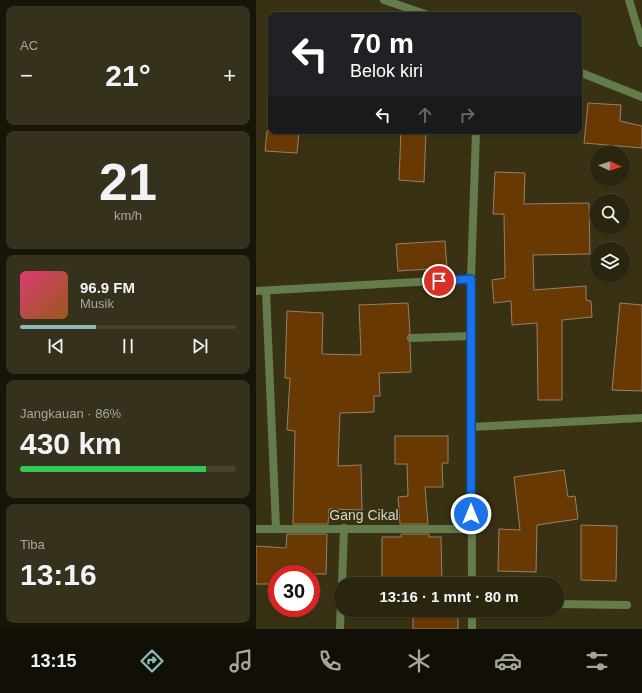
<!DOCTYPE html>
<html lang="id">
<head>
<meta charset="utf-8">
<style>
  :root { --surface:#2a250f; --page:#36311d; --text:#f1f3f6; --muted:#a5a59e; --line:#46422f; --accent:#8bbbb9 }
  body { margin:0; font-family:Helvetica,sans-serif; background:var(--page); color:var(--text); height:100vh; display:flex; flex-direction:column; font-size:15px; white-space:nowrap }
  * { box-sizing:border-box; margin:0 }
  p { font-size:13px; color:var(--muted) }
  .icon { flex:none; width:22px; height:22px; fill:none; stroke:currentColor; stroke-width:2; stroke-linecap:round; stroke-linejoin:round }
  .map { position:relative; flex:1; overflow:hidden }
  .sheet { display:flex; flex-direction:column; gap:6px; padding:6px; background:#171408; width:256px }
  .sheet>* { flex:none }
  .top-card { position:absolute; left:12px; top:12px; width:314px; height:122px; border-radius:8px; box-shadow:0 1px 3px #0004,0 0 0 1px var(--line); background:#202124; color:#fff; overflow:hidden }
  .needle { width:26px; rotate:94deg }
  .buttons { position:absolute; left:334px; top:146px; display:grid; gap:8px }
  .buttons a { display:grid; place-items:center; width:40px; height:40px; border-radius:50%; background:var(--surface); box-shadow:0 1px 3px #0004,0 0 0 1px var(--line); font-size:20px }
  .speed { position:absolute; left:12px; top:565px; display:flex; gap:8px; font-size:20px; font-weight:700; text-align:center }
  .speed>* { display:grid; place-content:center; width:52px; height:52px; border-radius:50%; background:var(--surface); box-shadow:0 1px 3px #0004,0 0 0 1px var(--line); line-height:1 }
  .speed .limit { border:6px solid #d22; background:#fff; color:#111 }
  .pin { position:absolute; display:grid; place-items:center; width:34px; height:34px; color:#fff; margin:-17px; border:2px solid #fff; border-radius:50%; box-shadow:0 1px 4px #0007 }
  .me { position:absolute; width:44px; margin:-22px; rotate:0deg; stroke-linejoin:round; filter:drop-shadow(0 0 3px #0008) }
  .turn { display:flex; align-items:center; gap:14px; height:84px; padding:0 16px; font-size:18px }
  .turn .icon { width:52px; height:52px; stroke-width:2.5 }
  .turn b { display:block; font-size:28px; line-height:34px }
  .lanes { display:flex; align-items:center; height:38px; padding:0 16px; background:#0003; justify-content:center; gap:20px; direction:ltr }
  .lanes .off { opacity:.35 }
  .big { font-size:30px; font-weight:700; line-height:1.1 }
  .sheet .tile { flex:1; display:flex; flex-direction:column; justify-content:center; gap:6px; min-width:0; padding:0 14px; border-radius:8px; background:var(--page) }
  .sheet .dial { align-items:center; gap:0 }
  .dial b { font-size:52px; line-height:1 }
  .song { display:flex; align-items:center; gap:12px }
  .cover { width:48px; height:48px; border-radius:6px; background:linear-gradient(135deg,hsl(340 70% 55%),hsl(30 70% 35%)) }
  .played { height:4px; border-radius:2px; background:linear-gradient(90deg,var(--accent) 35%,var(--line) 35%) }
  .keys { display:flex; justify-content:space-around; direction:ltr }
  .heat { display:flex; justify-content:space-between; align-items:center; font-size:22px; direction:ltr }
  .charge { height:6px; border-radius:3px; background:linear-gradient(90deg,#34c759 86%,var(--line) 0) }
  .trip { position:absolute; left:78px; top:577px; width:230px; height:40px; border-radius:20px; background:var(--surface); box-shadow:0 1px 3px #0004,0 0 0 1px var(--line); font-weight:700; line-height:40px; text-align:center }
  .tab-bar { display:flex; height:64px; justify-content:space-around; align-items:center; background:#110f06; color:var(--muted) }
  .tab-bar .icon { width:28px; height:28px }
  .tab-bar .on { color:var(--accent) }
  .tab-bar b { font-size:18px; color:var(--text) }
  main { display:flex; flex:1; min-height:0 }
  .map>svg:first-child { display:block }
  .building { fill:#683903; stroke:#9a7f69 }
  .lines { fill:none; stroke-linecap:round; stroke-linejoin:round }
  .lane { stroke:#647c4b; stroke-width:8 }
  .street { stroke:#647c4b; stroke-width:8 }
  .route-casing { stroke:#114b97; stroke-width:10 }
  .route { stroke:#1a73e8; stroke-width:7 }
  .labels { text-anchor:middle; stroke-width:3; stroke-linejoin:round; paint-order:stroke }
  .street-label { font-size:14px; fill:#d8d4c3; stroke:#383114 }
</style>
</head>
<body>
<main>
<section class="sheet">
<div class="tile"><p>AC</p>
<div class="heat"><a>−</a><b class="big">21°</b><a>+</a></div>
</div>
<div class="tile dial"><b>21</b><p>km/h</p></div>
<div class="tile">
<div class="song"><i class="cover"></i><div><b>96.9 FM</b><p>Musik</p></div></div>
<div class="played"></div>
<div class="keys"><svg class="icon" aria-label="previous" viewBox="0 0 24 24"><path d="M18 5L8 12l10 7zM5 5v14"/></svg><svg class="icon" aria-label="pause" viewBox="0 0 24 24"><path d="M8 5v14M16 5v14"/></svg><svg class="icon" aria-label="next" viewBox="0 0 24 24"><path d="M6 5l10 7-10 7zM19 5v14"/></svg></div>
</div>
<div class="tile"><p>Jangkauan · 86%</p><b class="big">430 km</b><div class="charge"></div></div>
<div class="tile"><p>Tiba</p><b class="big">13:16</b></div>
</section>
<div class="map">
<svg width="386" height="629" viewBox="0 0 386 629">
  <rect width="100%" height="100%" fill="#383114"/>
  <g class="building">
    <path d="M332 103 365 105 364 121 386 126V148L328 143Z"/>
    <path d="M11 131H43L41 153 9 151Z"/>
    <path d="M145 131H170L168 182 143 180Z"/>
    <path d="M239 172 269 173 268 204 333 203 334 254 277 255 278 290 330 286V300L335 301 336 317 306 320V400H282L281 323 256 325 255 301 238 303 236 280 249 278 248 214H237Z"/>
    <path d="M189 241 191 268 142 271 140 244Z"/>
    <path d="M152 303 154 333 151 338 154 343 155 372 123 373 124 396H118V412L84 413 82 466 105 465 106 510 73 509 72 524H37L39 431 31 430 34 378H29L31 311 67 313 66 354 105 355 103 305Z"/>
    <path d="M364 303 386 305V391L356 390Z"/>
    <path d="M139 436H192V463H186L187 487H169L172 524H144L142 497 152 496 151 464H139Z"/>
    <path d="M308 470 312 497 319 496 322 519 281 525 280 572 242 571 243 529 264 530 258 477Z"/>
    <path d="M325 525 361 526 360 581 325 580Z"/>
    <path d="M31 534H71L70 574H21V584H0V546L30 548Z"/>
    <path d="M145 534H173V537H185L186 584 126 583V537H145Z"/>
    <rect x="157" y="610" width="45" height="19"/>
  </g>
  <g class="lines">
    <path class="lane" d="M156 338 214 336"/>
    <g class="street">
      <path d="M128 0 172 15"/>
      <path d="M373 0 386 43"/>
      <path d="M323 72 386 97"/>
      <path d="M0 291 215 279"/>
      <path d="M10 291 20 528"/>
      <path d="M215 427 386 418"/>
      <path d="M0 529H215"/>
      <path d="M86 584 88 528"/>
      <path d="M216 584 215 279 220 131"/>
      <path d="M301 604 371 605"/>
      <path d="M216 610V629"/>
      <path d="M84 629 85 600"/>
    </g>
  </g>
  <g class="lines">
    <defs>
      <path id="route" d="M183 281 215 279V514"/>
    </defs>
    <use href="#route" class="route-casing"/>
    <use href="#route" class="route"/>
  </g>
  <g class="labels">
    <g class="street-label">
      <text x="108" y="520">Gang Cikal</text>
    </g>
  </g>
</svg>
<div class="buttons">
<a><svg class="needle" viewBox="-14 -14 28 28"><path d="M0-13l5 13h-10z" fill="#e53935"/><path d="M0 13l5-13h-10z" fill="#a5a59e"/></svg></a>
<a><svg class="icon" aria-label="search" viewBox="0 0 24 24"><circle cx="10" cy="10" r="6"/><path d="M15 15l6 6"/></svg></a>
<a><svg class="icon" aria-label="layers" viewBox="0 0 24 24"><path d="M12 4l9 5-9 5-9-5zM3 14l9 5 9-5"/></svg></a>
</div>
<div class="speed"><div class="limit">30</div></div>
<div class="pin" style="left:183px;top:281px;background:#d93025"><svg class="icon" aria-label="arrive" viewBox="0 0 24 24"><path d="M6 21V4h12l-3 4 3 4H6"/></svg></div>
<svg class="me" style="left:215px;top:514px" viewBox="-20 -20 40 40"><circle r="17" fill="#1a73e8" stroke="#fff" stroke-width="3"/><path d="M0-11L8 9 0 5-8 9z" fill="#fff"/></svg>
<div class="trip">13:16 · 1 mnt · 80 m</div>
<div class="top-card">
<div class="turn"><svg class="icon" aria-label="left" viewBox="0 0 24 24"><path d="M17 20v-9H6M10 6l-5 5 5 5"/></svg><div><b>70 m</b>Belok kiri</div></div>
<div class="lanes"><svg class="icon" aria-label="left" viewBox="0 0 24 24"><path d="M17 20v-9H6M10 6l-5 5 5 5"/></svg><svg class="icon off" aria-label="ahead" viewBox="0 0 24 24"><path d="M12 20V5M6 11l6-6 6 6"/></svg><svg class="icon off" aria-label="right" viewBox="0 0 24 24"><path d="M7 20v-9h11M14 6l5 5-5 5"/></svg></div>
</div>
</div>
</main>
<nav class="tab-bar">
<b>13:15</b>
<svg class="icon on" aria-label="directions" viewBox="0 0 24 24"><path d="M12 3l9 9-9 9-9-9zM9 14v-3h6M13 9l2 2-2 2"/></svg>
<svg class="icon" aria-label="music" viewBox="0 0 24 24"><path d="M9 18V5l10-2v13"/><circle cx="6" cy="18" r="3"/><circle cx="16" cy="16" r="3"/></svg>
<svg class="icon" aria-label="phone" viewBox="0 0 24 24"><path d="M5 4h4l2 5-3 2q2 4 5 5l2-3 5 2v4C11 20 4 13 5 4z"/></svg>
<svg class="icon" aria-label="climate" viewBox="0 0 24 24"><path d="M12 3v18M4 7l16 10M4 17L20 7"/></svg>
<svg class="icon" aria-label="car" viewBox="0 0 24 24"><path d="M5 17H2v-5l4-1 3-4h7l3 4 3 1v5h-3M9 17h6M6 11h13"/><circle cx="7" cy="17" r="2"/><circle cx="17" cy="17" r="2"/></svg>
<svg class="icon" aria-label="filters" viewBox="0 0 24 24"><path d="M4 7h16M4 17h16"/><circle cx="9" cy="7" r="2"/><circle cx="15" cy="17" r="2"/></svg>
</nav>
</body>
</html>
